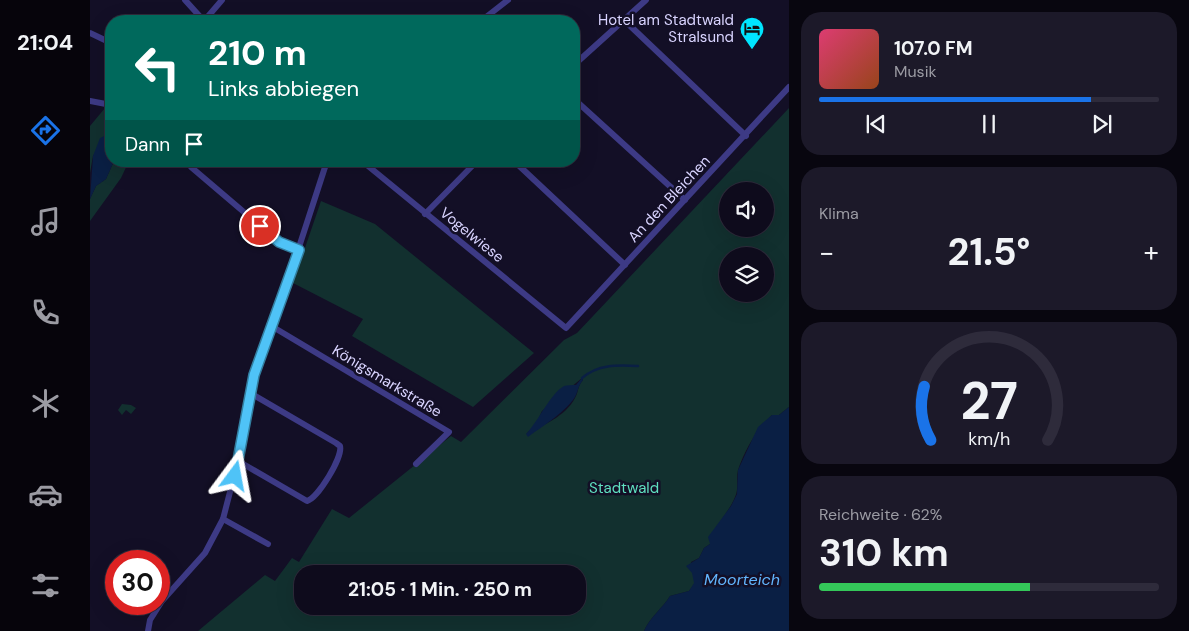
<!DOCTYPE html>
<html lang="de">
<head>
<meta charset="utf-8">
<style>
  :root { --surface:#0e0b1c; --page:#1c1929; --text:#f1f3f6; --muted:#9b9ba3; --line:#2e2b3b; --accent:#1a73e8 }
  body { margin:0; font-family:"DM Sans",sans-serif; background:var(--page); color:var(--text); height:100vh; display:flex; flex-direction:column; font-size:19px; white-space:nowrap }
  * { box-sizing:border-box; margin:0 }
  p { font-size:16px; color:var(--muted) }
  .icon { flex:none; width:28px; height:28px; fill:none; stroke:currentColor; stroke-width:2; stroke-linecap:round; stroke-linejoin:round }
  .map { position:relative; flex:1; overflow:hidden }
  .panel { display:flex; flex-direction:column; gap:12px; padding:12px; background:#08060f; width:400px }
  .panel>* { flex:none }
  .guide { position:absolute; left:15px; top:15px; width:475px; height:152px; border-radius:20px; box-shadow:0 5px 20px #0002,0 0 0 1px var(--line); background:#00695c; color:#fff; overflow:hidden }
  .buttons { position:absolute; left:629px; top:182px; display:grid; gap:10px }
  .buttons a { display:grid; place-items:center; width:55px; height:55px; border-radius:50%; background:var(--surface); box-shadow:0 5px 20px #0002,0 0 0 1px var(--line); font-size:25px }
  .speed { position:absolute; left:15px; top:550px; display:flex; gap:10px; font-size:25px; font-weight:700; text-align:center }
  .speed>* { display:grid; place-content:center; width:65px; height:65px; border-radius:50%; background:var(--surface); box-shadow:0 5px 20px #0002,0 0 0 1px var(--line); line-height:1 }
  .speed .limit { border:8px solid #d22; background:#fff; color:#111 }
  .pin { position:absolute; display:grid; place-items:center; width:42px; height:42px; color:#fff; margin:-21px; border:2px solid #fff; border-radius:50%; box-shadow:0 1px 5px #0007 }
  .me { position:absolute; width:55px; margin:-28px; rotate:13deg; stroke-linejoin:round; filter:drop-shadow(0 0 4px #0008) }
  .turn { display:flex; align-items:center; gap:18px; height:105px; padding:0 20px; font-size:22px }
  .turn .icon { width:65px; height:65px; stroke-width:2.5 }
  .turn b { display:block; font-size:35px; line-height:42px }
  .then { display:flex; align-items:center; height:48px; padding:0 20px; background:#0003; gap:10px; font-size:19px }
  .big { font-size:38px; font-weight:700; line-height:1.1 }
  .panel .tile { flex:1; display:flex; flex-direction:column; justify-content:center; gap:8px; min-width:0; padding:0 18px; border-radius:20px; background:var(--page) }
  .panel .dial { align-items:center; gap:0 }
  .dial svg { height:130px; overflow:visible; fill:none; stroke:var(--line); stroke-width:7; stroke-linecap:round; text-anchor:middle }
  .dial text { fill:var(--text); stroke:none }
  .song { display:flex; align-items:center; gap:15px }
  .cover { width:60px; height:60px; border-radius:8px; background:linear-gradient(135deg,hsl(340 70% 55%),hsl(20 70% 35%)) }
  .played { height:5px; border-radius:2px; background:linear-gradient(90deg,var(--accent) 80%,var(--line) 80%) }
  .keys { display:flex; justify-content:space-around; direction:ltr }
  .heat { display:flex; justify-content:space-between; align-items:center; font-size:28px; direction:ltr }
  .charge { height:8px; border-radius:4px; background:linear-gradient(90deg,#34c759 62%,var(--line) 0) }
  .trip { position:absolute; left:204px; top:565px; width:292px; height:50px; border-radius:20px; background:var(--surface); box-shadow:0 5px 20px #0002,0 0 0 1px var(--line); font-weight:700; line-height:50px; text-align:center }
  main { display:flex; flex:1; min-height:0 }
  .menu { display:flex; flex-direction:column; width:90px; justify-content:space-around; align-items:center; background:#06040b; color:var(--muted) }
  .menu .icon { width:35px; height:35px }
  .menu .active { color:var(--accent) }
  .menu b { font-size:22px; color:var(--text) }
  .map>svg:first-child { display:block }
  .green { fill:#12302f; fill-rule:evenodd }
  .water { fill:#0a1f44 }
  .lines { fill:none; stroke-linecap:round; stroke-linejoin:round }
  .stream { stroke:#0a1f44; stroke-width:2.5 }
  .street { stroke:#3d3a85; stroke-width:6 }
  .route-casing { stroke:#337fa1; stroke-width:12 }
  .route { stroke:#4fc3f7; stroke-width:9 }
  .labels { text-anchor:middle; stroke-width:5; stroke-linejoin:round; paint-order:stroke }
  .poi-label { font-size:15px; fill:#d9d4ff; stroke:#130f26; text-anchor:end }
  .street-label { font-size:15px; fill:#d9d4ff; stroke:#130f26 }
  .park-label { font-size:15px; fill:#5fe0c0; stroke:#130f26 }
  .water-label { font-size:16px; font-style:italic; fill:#62b6ff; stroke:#130f26 }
</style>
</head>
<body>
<main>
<nav class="menu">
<b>21:04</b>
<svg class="icon active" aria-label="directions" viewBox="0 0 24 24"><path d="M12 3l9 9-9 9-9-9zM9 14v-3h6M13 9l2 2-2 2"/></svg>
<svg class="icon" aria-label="music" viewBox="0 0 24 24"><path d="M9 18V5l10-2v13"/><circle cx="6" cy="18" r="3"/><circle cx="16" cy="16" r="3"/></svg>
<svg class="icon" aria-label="phone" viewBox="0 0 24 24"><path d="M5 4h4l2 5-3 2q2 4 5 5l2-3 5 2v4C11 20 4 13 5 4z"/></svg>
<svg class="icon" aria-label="climate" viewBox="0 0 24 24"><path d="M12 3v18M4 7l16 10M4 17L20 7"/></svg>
<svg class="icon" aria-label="car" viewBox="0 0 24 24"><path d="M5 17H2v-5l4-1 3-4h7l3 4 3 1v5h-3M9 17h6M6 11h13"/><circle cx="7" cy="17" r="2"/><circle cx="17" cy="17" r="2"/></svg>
<svg class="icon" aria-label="filters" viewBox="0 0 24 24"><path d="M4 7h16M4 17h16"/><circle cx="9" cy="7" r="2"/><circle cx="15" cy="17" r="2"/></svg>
</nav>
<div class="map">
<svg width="699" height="631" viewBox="0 0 699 631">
  <rect width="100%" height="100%" fill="#130f26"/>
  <g class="green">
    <path d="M15 108H21V133L18 134 3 156 0 173V126Z"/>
    <path d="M699 108V407L689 415H682C666 430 655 450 648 470 646 479 649 489 645 497 638 514 624 526 620 544L614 548 609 558 601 562 605 583 599 591 580 596C572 609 560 617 554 631H108L175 575 185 581 202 558 209 562 242 509 259 518 361 436 371 442 474 340 487 333ZM638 191H675V229H638ZM638 256H675V294H638ZM492 378 493 380C487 387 489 391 485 398 475 417 453 425 436 434L446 424 452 411ZM212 574H488V606H212Z"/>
    <path d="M24 161H39L31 178 0 221V199L6 186 16 179Z"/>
    <path d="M231 201 285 224 444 353 383 407 262 336 273 319 203 283Z"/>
    <path d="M32 404 41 405 46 408 41 414 36 410 32 415 28 410Z"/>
  </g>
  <g class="water">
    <path d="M21 133V161H24L16 179 6 186 0 199 3 156 10 138Z"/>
    <path d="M492 378 493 380C487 387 488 394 483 400 470 416 454 425 438 437L436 434C448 422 460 394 474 386 477 385 483 385 486 385Z"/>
    <path d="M699 407V631H554C560 617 572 609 580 596L599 591 604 583 602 573 596 566 609 558 614 548 620 544 618 537 641 506 647 494 648 470 668 427 682 415H689Z"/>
  </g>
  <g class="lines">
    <path class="stream" d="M492 378C508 364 527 365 548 366"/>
    <g class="street">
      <path d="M95 0 114 21"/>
      <path d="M534 20 656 136"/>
      <path d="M114 21 132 0"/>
      <path d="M391 21 418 0"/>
      <path d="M0 33 21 43"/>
      <path d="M484 65 556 0"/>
      <path d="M484 99 595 200"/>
      <path d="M0 101 21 105"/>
      <path d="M272 161 476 328 699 87"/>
      <path d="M424 161 535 265"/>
      <path d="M101 167 189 242 209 250"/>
      <path d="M335 214 387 161"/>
      <path d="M183 327 359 432 326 464"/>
      <path d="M148 461 217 501C228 498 253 457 250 446L246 443 160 393"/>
      <path d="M133 519 178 544"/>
      <path d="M58 631 60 620 72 601 115 553 133 519 148 461 164 375 183 327 237 161"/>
    </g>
  </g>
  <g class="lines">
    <defs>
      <path id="route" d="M145 476 164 375 209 250 189 242 170 226"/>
    </defs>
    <use href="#route" class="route-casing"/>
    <use href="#route" class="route"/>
  </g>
  <defs>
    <symbol id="hotel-pin" viewBox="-11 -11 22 30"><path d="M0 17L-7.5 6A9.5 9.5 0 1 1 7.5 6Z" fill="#00e5ff" stroke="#130f26"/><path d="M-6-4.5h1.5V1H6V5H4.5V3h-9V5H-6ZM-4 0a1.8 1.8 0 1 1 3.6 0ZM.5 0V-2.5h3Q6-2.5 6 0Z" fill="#111"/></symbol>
  </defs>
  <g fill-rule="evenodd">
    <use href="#hotel-pin" x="648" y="15" width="28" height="38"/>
  </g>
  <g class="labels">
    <g class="poi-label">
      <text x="644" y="25">Hotel am Stadtwald<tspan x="644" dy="17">Stralsund</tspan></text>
    </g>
    <g class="street-label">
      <text transform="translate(579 199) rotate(-47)" y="5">An den Bleichen</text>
      <text transform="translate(382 235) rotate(39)" y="5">Vogelwiese</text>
      <text transform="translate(297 381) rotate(31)" y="5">Königsmarkstraße</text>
    </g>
    <g class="park-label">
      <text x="534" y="493">Stadtwald</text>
    </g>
    <g class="water-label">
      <text x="652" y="585">Moorteich</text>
    </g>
  </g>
</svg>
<div class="buttons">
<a><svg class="icon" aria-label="sound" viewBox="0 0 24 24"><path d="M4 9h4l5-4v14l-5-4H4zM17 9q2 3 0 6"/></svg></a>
<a><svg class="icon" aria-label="layers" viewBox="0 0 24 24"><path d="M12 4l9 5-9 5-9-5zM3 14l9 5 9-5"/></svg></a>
</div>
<div class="speed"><div class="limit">30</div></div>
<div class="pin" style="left:170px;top:226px;background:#d93025"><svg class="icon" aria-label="arrive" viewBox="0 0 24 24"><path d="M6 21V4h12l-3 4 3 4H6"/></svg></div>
<svg class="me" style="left:145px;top:476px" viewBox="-20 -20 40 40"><path d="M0-17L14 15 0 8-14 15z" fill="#4fc3f7" stroke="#fff" stroke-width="4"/></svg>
<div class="trip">21:05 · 1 Min. · 250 m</div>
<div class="guide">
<div class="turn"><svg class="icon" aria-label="left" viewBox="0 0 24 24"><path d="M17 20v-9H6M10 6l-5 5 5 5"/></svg><div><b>210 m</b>Links abbiegen</div></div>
<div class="then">Dann<svg class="icon" aria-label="arrive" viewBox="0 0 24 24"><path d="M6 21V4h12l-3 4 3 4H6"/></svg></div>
</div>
</div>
<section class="panel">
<div class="tile">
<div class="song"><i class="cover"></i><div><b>107.0 FM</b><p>Musik</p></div></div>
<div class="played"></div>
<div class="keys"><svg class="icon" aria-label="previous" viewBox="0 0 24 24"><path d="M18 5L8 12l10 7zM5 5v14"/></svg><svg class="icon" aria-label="pause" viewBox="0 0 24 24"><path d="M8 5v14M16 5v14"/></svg><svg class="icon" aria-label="next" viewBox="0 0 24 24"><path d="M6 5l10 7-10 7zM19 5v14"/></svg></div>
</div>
<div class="tile"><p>Klima</p>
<div class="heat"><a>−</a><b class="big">21.5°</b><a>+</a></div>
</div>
<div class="tile dial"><svg viewBox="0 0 100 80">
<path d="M14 69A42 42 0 1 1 86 69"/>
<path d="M14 69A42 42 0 0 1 10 36" stroke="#1a73e8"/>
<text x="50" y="56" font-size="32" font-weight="700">27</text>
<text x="50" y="72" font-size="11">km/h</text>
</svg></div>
<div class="tile"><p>Reichweite · 62%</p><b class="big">310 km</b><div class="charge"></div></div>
</section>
</main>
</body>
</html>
